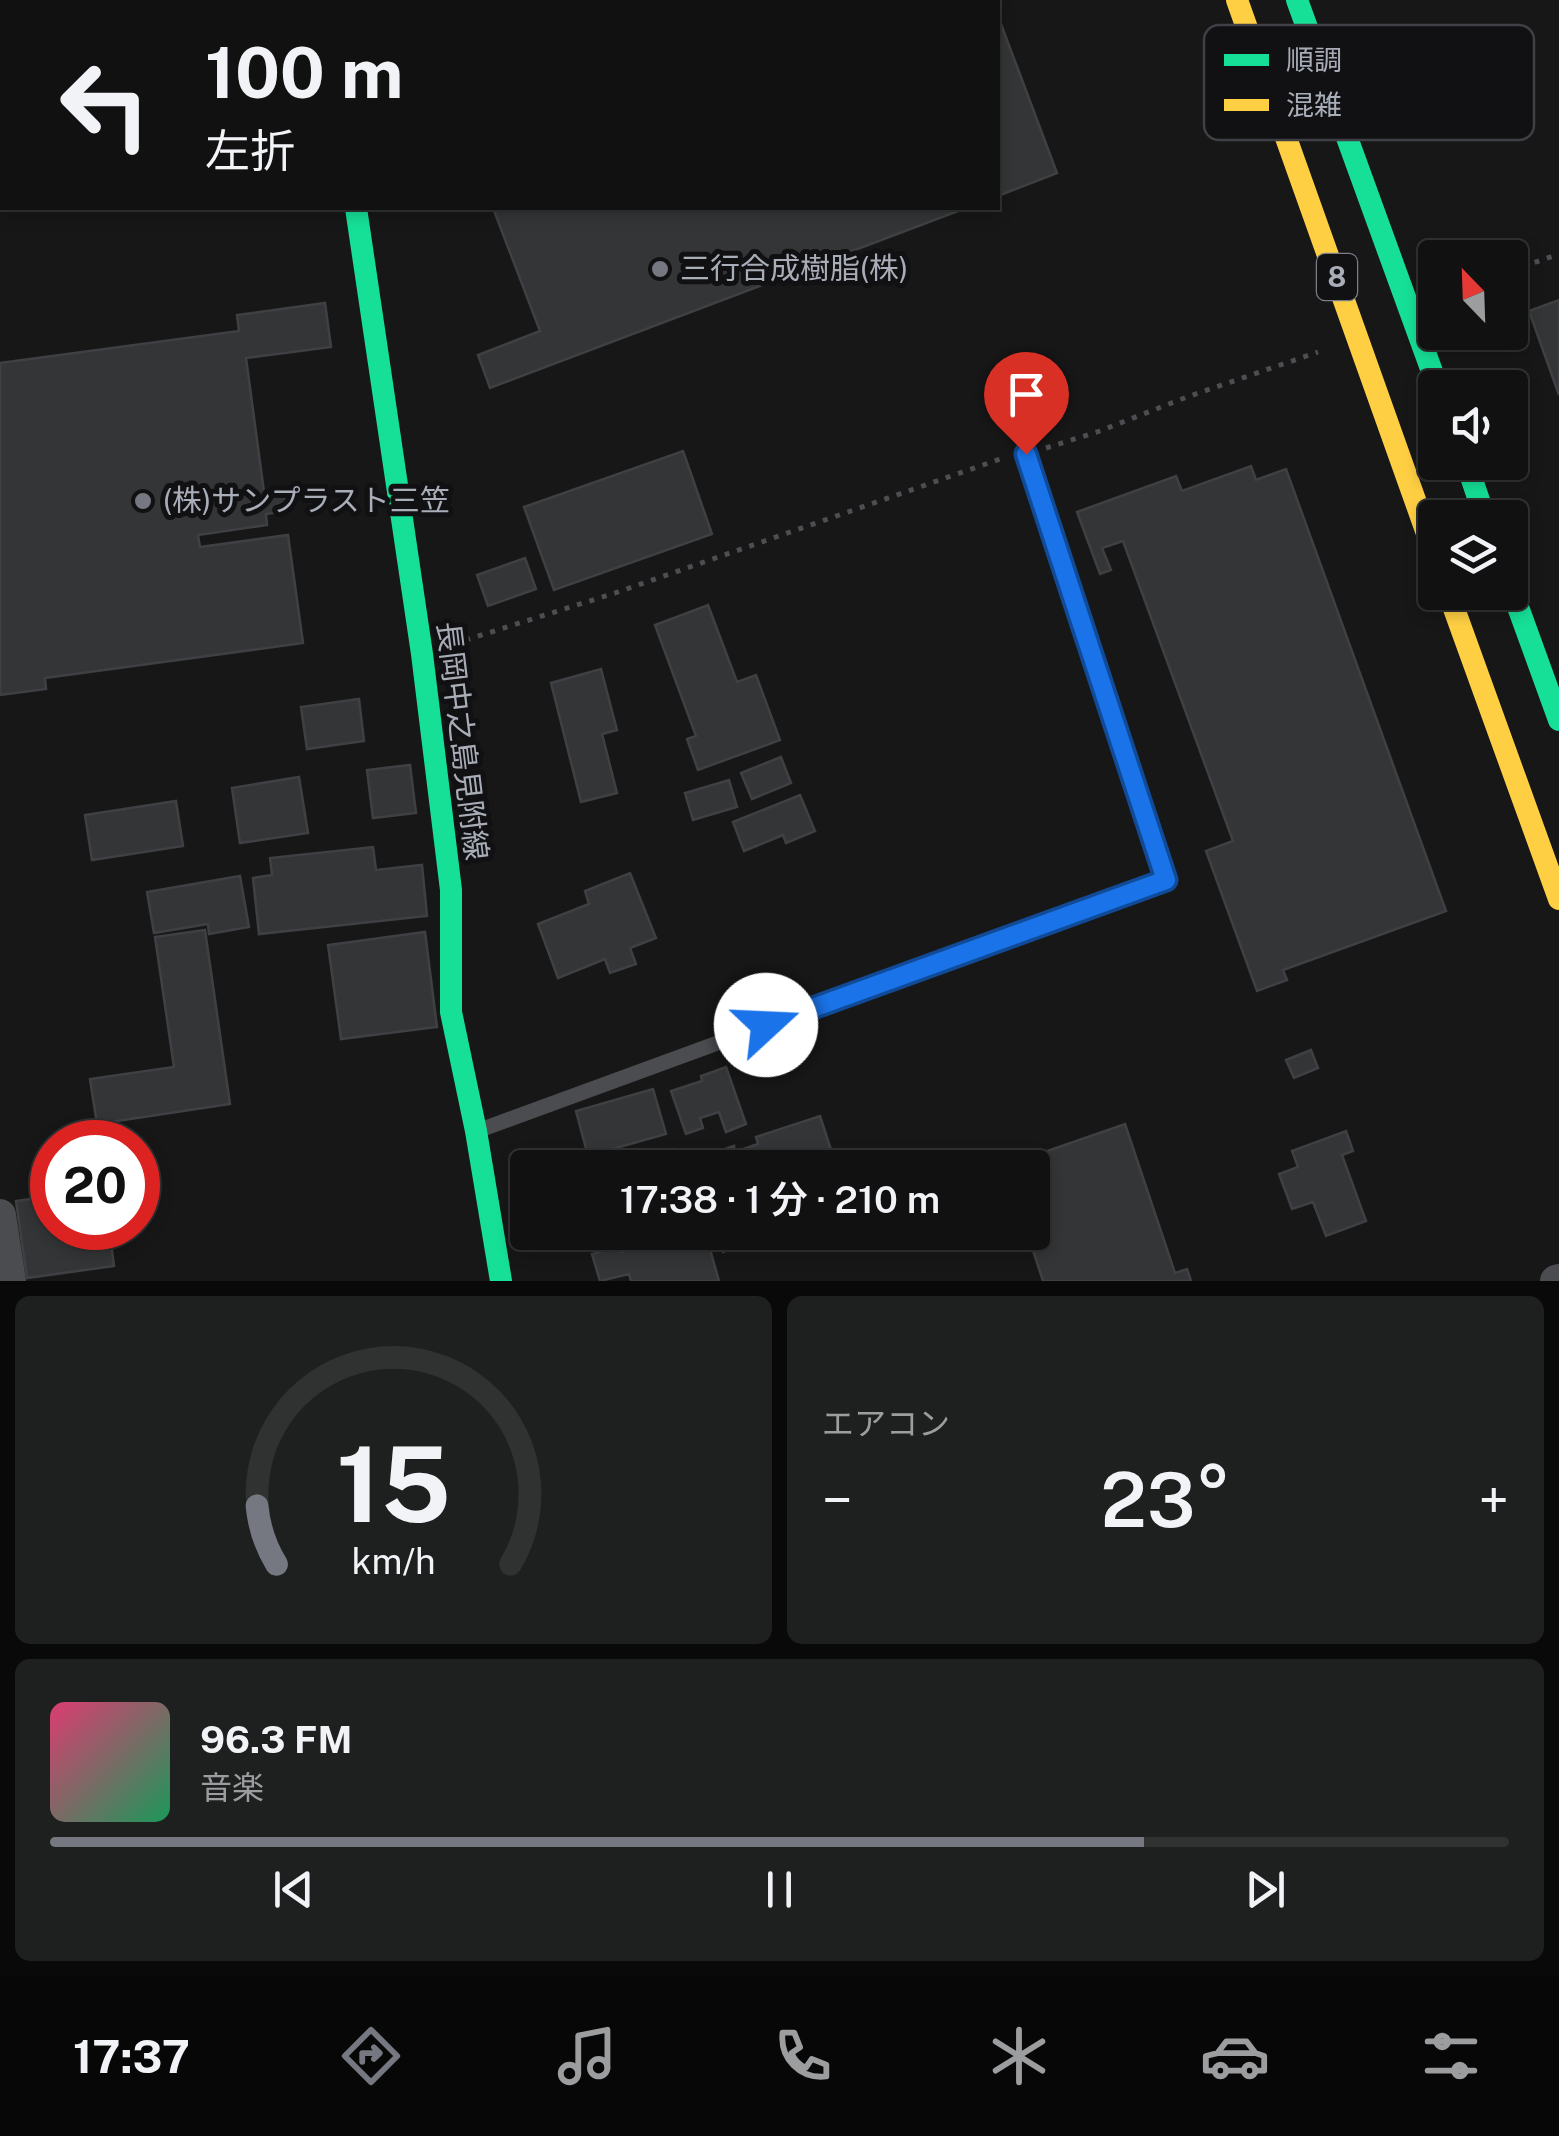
<!DOCTYPE html>
<html lang="ja">
<head>
<meta charset="utf-8">
<style>
  :root { --surface:#111; --page:#1e1f1f; --text:#f1f3f6; --muted:#9c9d9f; --line:#303131; --accent:#757880 }
  body { margin:0; font-family:"Public Sans","Noto Sans JP",sans-serif; background:var(--page); color:var(--text); height:100vh; display:flex; flex-direction:column; font-size:38px; white-space:nowrap }
  * { box-sizing:border-box; margin:0 }
  p { font-size:32px; color:var(--muted) }
  .icon { flex:none; width:55px; height:55px; fill:none; stroke:currentColor; stroke-width:2; stroke-linecap:round; stroke-linejoin:round }
  .map { position:relative; height:1281px; overflow:hidden }
  .panel { display:flex; flex-direction:column; gap:15px; padding:15px; background:#090909; flex:1 }
  .panel>* { flex:none }
  .top-card { position:absolute; left:0px; top:0px; width:1000px; height:210px; box-shadow:0 5px 15px #0003,0 0 0 2px var(--line); background:#111; color:var(--text); overflow:hidden }
  .needle { width:65px; rotate:337deg }
  .fabs { position:absolute; left:1418px; top:240px; display:grid; gap:20px }
  .fabs a { display:grid; place-items:center; width:110px; height:110px; border-radius:10px; background:var(--surface); box-shadow:0 5px 15px #0003,0 0 0 2px var(--line); font-size:50px }
  .speed { position:absolute; left:30px; top:1120px; display:flex; gap:20px; font-size:50px; font-weight:700; text-align:center }
  .speed>* { display:grid; place-content:center; width:130px; height:130px; border-radius:50%; background:var(--surface); box-shadow:0 5px 15px #0003,0 0 0 2px var(--line); line-height:1 }
  .speed .limit { border:15px solid #d22; background:#fff; color:#111 }
  .pin { position:absolute; display:grid; place-items:center; width:85px; height:85px; color:#fff; margin:-102px -42px; border-radius:50% 50% 50% 0; rotate:-45deg; box-shadow:0 0 10px #0007 }
  .pin .icon { rotate:45deg }
  .me { position:absolute; width:110px; margin:-55px; rotate:70deg; stroke-linejoin:round; filter:drop-shadow(0 0 8px #0008) }
  .turn { display:flex; align-items:center; gap:35px; height:210px; padding:0 40px; font-size:45px }
  .turn .icon { width:130px; height:130px; stroke-width:2.5 }
  .turn b { display:block; font-size:70px; line-height:85px }
  .big { font-size:75px; font-weight:600; line-height:1.1 }
  .panel .widget { flex:1; display:flex; flex-direction:column; justify-content:center; gap:15px; min-width:0; padding:0 35px; border-radius:15px; background:var(--page) }
  .panel .dial { align-items:center; gap:0 }
  .dial svg { height:260px; overflow:visible; fill:none; stroke:var(--line); stroke-width:7; stroke-linecap:round; text-anchor:middle }
  .dial text { fill:var(--text); stroke:none }
  .song { display:flex; align-items:center; gap:30px }
  .cover { width:120px; height:120px; border-radius:15px; background:linear-gradient(135deg,hsl(340 70% 55%),hsl(150 70% 35%)) }
  .played { height:10px; border-radius:5px; background:linear-gradient(90deg,var(--accent) 75%,var(--line) 75%) }
  .keys { display:flex; justify-content:space-around; direction:ltr }
  .heat { display:flex; justify-content:space-between; align-items:center; font-size:55px; direction:ltr }
  .panel .tiles { flex:1; display:grid; gap:15px; grid-template-columns:1fr 1fr }
  .widget:last-child { grid-column:span 2 }
  .trip { position:absolute; left:510px; top:1150px; width:540px; height:100px; border-radius:10px; background:var(--surface); box-shadow:0 5px 15px #0003,0 0 0 2px var(--line); font-weight:600; line-height:100px; text-align:center }
  .dock { display:flex; height:160px; justify-content:space-around; align-items:center; background:#070707; color:var(--muted) }
  .dock .icon { width:70px; height:70px }
  .dock .current { color:var(--accent) }
  .dock b { font-size:45px; color:var(--text) }
  .map>svg:first-child { display:block }
  .building { fill:#343537; stroke:#3f4043; stroke-width:2.5 }
  .lines { fill:none; stroke-linecap:round; stroke-linejoin:round }
  .path { stroke:#4d4e52; stroke-width:5; stroke-dasharray:5 8; stroke-linecap:butt }
  .lane { stroke:#4b4c50; stroke-width:15 }
  .street { stroke:#4b4c50; stroke-width:32 }
  .fast { stroke:#16e098; stroke-width:22 }
  .slow { stroke:#ffcf43; stroke-width:22 }
  .route-casing { stroke:#114b97; stroke-width:25 }
  .route { stroke:#1a73e8; stroke-width:18 }
  .poi-dot { fill:#757880; stroke:#111113; stroke-width:4 }
  .labels { text-anchor:middle; stroke-width:10; stroke-linejoin:round; paint-order:stroke }
  .shield { fill:#111113; stroke:#7b7e86; stroke-width:2.5 }
  .shield-label { font-size:28px; font-weight:bold; fill:#a8adb8 }
  .poi-label { font-size:30px; fill:#a8adb8; stroke:#111113; text-anchor:start }
  .street-label { font-size:30px; fill:#a8adb8; stroke:#111113 }
  .key { fill:#111113; stroke:#3e4045; stroke-width:2.5 }
  .key-label { font-size:28px; fill:#a8adb8 }
</style>
</head>
<body>
<div class="map">
<svg width="1559" height="1281" viewBox="0 0 1559 1281">
  <rect width="100%" height="100%" fill="#171717"/>
  <g class="building">
    <path d="M412 0H753L754 2H413Z"/>
    <path d="M998 16 1057 173 998 196Z"/>
    <rect x="0" y="39" width="2" height="137"/>
    <path d="M493 208H966L490 388 478 355 540 331Z"/>
    <path d="M1559 300V395L1529 311Z"/>
    <path d="M325 303 331 347 246 358 264 492 284 489 287 511 266 514 267 525 198 535 200 547 288 535 303 643 45 678 46 689 0 695V363L239 331 237 315Z"/>
    <path d="M683 451 712 534 554 590 524 507Z"/>
    <path d="M1251 466 1256 480 1286 469 1446 911 1283 970 1287 980 1257 991 1206 851 1233 841 1123 541 1102 548 1111 570 1100 574 1077 512 1176 476 1182 491Z"/>
    <path d="M525 558 536 589 488 606 477 575Z"/>
    <path d="M708 605 737 682 756 675 780 740 698 770 687 739 696 736 655 625Z"/>
    <path d="M601 669 617 730 602 734 617 793 581 802 551 683Z"/>
    <path d="M359 699 364 741 307 749 301 707Z"/>
    <path d="M781 757 791 783 752 799 741 773Z"/>
    <path d="M410 765 416 813 373 818 367 770Z"/>
    <path d="M299 777 308 833 240 843 232 788Z"/>
    <path d="M729 780 737 807 693 820 685 793Z"/>
    <path d="M800 795 815 831 786 843 783 835 744 851 733 822Z"/>
    <path d="M176 801 183 846 92 860 85 815Z"/>
    <path d="M373 847 376 870 422 865 427 916 259 934 253 878 272 875 270 858Z"/>
    <path d="M630 873 656 938 630 948 636 964 610 973 605 959 558 978 538 924 589 904 585 891Z"/>
    <path d="M240 876 249 927 209 934 208 924 154 933 147 892Z"/>
    <path d="M205 930 230 1104 97 1124 90 1079 174 1067 155 937Z"/>
    <path d="M425 932 437 1027 341 1039 328 945Z"/>
    <path d="M1311 1050 1318 1068 1294 1078 1286 1060Z"/>
    <path d="M726 1067 746 1124 726 1132 719 1112 700 1118 703 1128 686 1134 671 1091 702 1081 701 1076Z"/>
    <path d="M653 1089 666 1134 588 1156 576 1111Z"/>
    <path d="M820 1116 837 1168H696L693 1160 734 1146 735 1152 758 1144 756 1137Z"/>
    <path d="M1125 1124 1175 1273 1187 1269 1191 1281H1043L1027 1232H1032V1168L1004 1166Z"/>
    <path d="M1346 1131 1353 1151 1342 1155 1366 1221 1326 1236 1313 1202 1292 1209 1279 1174 1298 1167 1292 1151Z"/>
    <path d="M672 1149 678 1168H617Z"/>
    <path d="M52 1196V1228H109L114 1266 27 1278 16 1201Z"/>
    <path d="M576 1232H647L618 1242 616 1238 582 1249Z"/>
    <path d="M689 1232H705L719 1281H631L629 1274 600 1281 592 1254 620 1246 622 1252Z"/>
    <path d="M717 1232H781L723 1252Z"/>
  </g>
  <g class="lines">
    <g class="path">
      <path d="M1510 271 1559 254"/>
      <path d="M1046 448 1097 432 1187 397 1318 352"/>
      <path d="M453 644 615 593 1006 457"/>
    </g>
    <path class="lane" d="M480 1130 1166 879 1026 454"/>
    <g class="street">
      <path d="M0 1215 10 1281"/>
      <path d="M1556 1281 1559 1280"/>
    </g>
    <g class="fast">
      <path d="M325 0 326 2"/>
      <path d="M1297 0 1438 388"/>
      <path d="M356 208 422 654 451 890V1012L476 1131 501 1281"/>
      <path d="M1466 462 1485 518"/>
      <path d="M1510 585 1559 720"/>
    </g>
    <g class="slow">
      <path d="M1237 0 1435 556"/>
      <path d="M1448 592 1559 899"/>
    </g>
  </g>
  <g class="lines">
    <defs>
      <path id="route" d="M766 1025 1166 880 1026 454"/>
    </defs>
    <use href="#route" class="route-casing"/>
    <use href="#route" class="route"/>
  </g>
  <g class="poi-dot">
    <circle cx="660" cy="269" r="10"/>
    <circle cx="143" cy="501" r="10"/>
  </g>
  <g class="labels">
    <rect class="shield" x="1317" y="254" width="40" height="46" rx="8"/>
    <g class="shield-label">
      <text x="1337" y="287">8</text>
    </g>
    <g class="poi-label">
      <text x="680" y="279">三行合成樹脂(株)</text>
      <text x="163" y="511">(株)サンプラスト三笠</text>
    </g>
    <g class="street-label">
      <text transform="translate(462 741) rotate(83)" y="10">長岡中之島見附線</text>
    </g>
  </g>
  <rect x="1204" y="25" width="330" height="115" rx="15" class="key"/>
  <rect x="1224" y="54" width="45" height="12" fill="#16e098"/>
  <rect x="1224" y="99" width="45" height="12" fill="#ffcf43"/>
  <g class="key-label">
    <text x="1286" y="70">順調</text>
    <text x="1286" y="115">混雑</text>
  </g>
</svg>
<div class="fabs">
<a><svg class="needle" viewBox="-14 -14 28 28"><path d="M0-13l5 13h-10z" fill="#e53935"/><path d="M0 13l5-13h-10z" fill="#9c9d9f"/></svg></a>
<a><svg class="icon" aria-label="sound" viewBox="0 0 24 24"><path d="M4 9h4l5-4v14l-5-4H4zM17 9q2 3 0 6"/></svg></a>
<a><svg class="icon" aria-label="layers" viewBox="0 0 24 24"><path d="M12 4l9 5-9 5-9-5zM3 14l9 5 9-5"/></svg></a>
</div>
<div class="speed"><div class="limit">20</div></div>
<div class="pin" style="left:1026px;top:454px;background:#d93025"><svg class="icon" aria-label="arrive" viewBox="0 0 24 24"><path d="M6 21V4h12l-3 4 3 4H6"/></svg></div>
<svg class="me" style="left:766px;top:1025px" viewBox="-20 -20 40 40"><circle r="19" fill="#fff"/><path d="M0-13L10 11 0 6-10 11z" fill="#1a73e8"/></svg>
<div class="trip">17:38 · 1 分 · 210 m</div>
<div class="top-card">
<div class="turn"><svg class="icon" aria-label="left" viewBox="0 0 24 24"><path d="M17 20v-9H6M10 6l-5 5 5 5"/></svg><div><b>100 m</b>左折</div></div>
</div>
</div>
<section class="panel">
<div class="tiles">
<div class="widget dial"><svg viewBox="0 0 100 80">
<path d="M14 69A42 42 0 1 1 86 69"/>
<path d="M14 69A42 42 0 0 1 8 51" stroke="#757880"/>
<text x="50" y="56" font-size="32" font-weight="700">15</text>
<text x="50" y="72" font-size="11">km/h</text>
</svg></div>
<div class="widget"><p>エアコン</p>
<div class="heat"><a>−</a><b class="big">23°</b><a>+</a></div>
</div>
<div class="widget">
<div class="song"><i class="cover"></i><div><b>96.3 FM</b><p>音楽</p></div></div>
<div class="played"></div>
<div class="keys"><svg class="icon" aria-label="previous" viewBox="0 0 24 24"><path d="M18 5L8 12l10 7zM5 5v14"/></svg><svg class="icon" aria-label="pause" viewBox="0 0 24 24"><path d="M8 5v14M16 5v14"/></svg><svg class="icon" aria-label="next" viewBox="0 0 24 24"><path d="M6 5l10 7-10 7zM19 5v14"/></svg></div>
</div>
</div>
</section>
<nav class="dock">
<b>17:37</b>
<svg class="icon current" aria-label="directions" viewBox="0 0 24 24"><path d="M12 3l9 9-9 9-9-9zM9 14v-3h6M13 9l2 2-2 2"/></svg>
<svg class="icon" aria-label="music" viewBox="0 0 24 24"><path d="M9 18V5l10-2v13"/><circle cx="6" cy="18" r="3"/><circle cx="16" cy="16" r="3"/></svg>
<svg class="icon" aria-label="phone" viewBox="0 0 24 24"><path d="M5 4h4l2 5-3 2q2 4 5 5l2-3 5 2v4C11 20 4 13 5 4z"/></svg>
<svg class="icon" aria-label="climate" viewBox="0 0 24 24"><path d="M12 3v18M4 7l16 10M4 17L20 7"/></svg>
<svg class="icon" aria-label="car" viewBox="0 0 24 24"><path d="M5 17H2v-5l4-1 3-4h7l3 4 3 1v5h-3M9 17h6M6 11h13"/><circle cx="7" cy="17" r="2"/><circle cx="17" cy="17" r="2"/></svg>
<svg class="icon" aria-label="filters" viewBox="0 0 24 24"><path d="M4 7h16M4 17h16"/><circle cx="9" cy="7" r="2"/><circle cx="15" cy="17" r="2"/></svg>
</nav>
</body>
</html>
